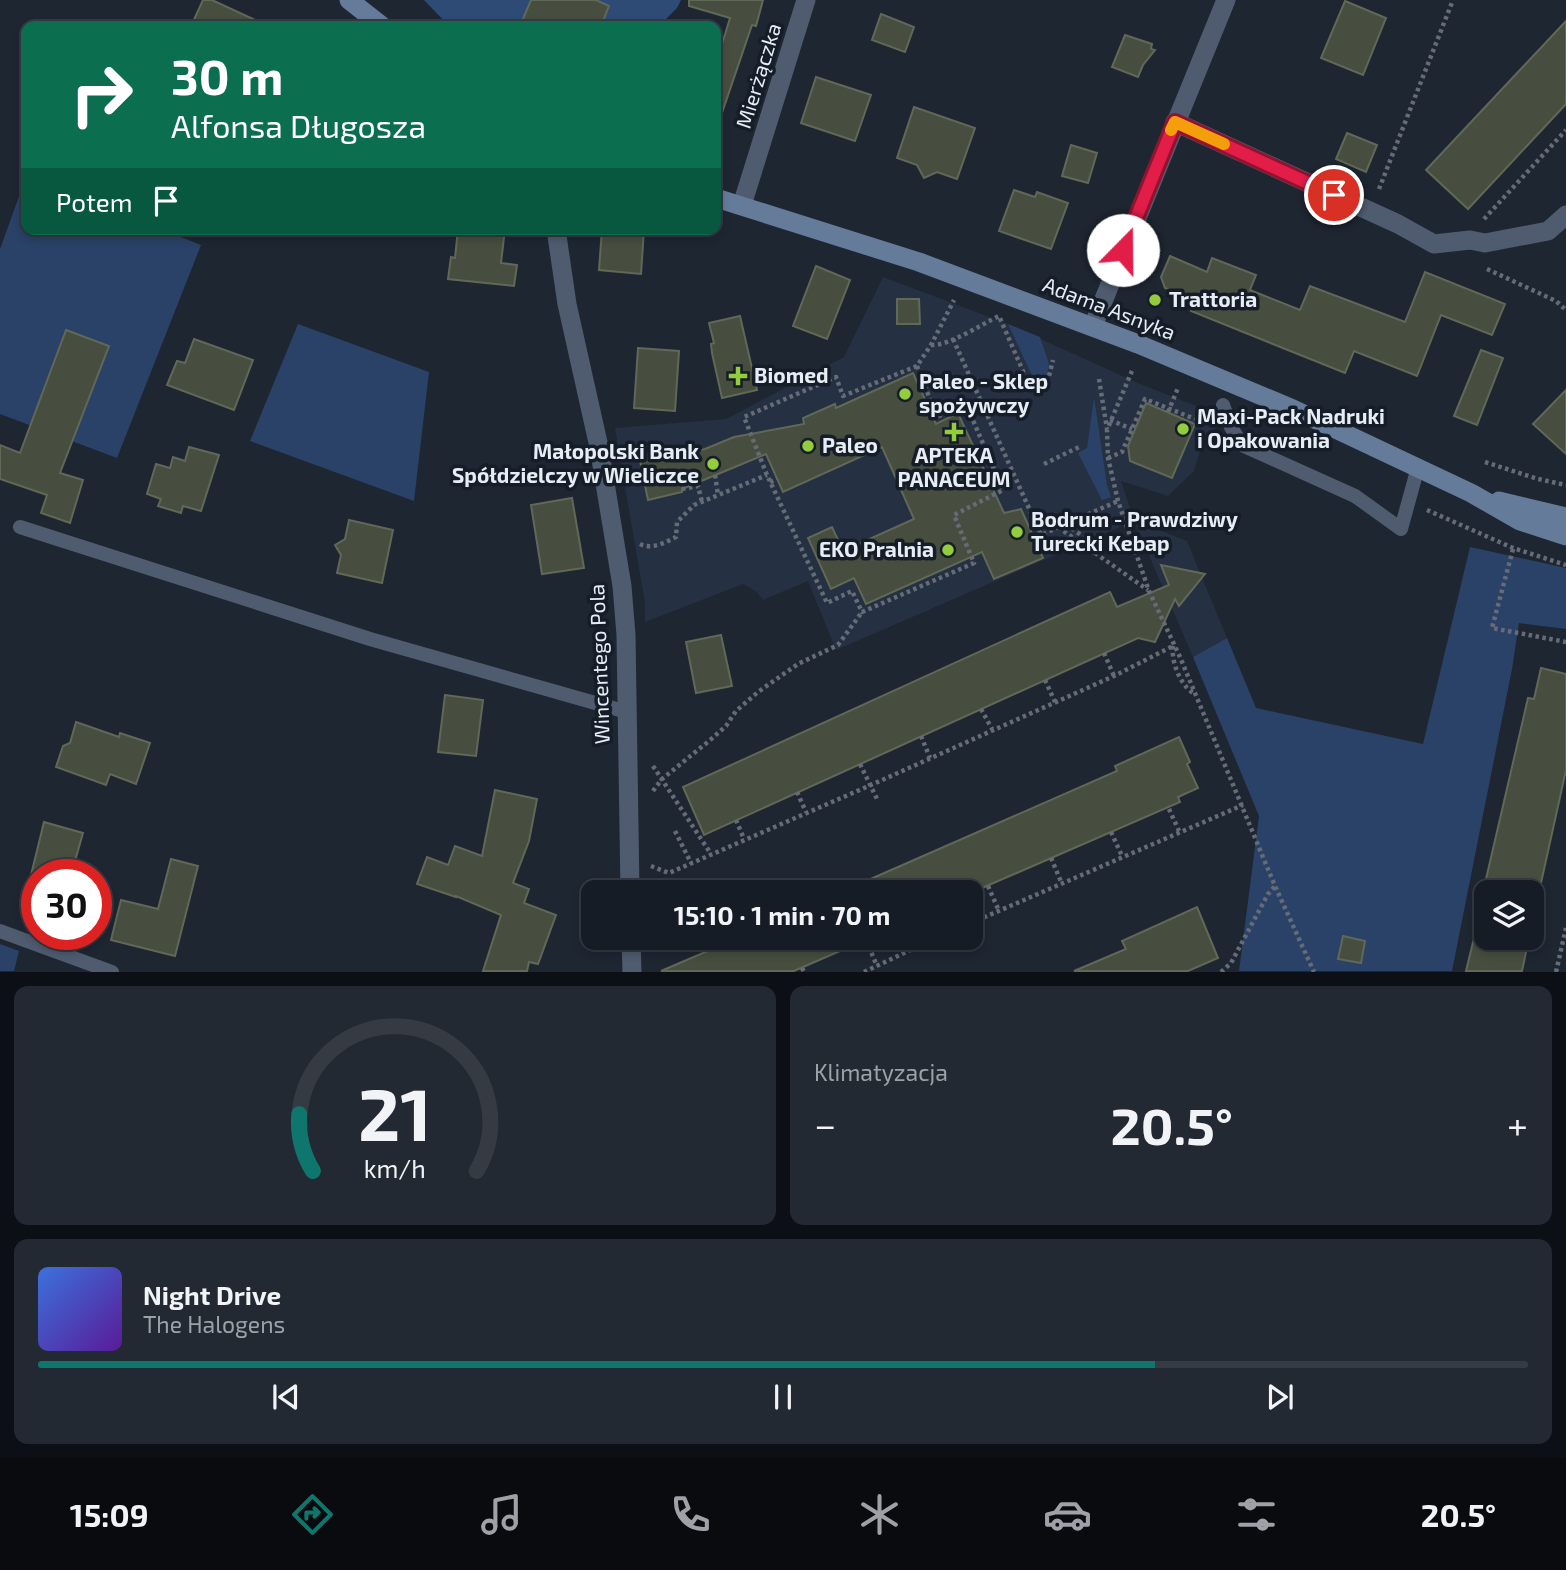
<!DOCTYPE html>
<html lang="pl">
<head>
<meta charset="utf-8">
<style>
  :root { --surface:#161c26; --page:#232932; --text:#f1f3f6; --muted:#9ea1a7; --line:#353a43; --accent:#0f766e }
  body { margin:0; font-family:"Exo 2",sans-serif; background:var(--page); color:var(--text); height:100vh; display:flex; flex-direction:column; font-size:26px; white-space:nowrap }
  * { box-sizing:border-box; margin:0 }
  p { font-size:23px; color:var(--muted) }
  .icon { flex:none; width:38px; height:38px; fill:none; stroke:currentColor; stroke-width:2; stroke-linecap:round; stroke-linejoin:round }
  .map { position:relative; height:972px; overflow:hidden }
  .side { display:flex; flex-direction:column; gap:14px; padding:14px; background:#0c0f15; flex:1 }
  .side>* { flex:none }
  .guide { position:absolute; left:21px; top:21px; width:700px; height:214px; border-radius:14px; box-shadow:0 4px 10px #0003,0 0 0 2px var(--line); background:#0b6e4f; color:#fff; overflow:hidden }
  .buttons { position:absolute; left:1474px; top:880px; display:grid; gap:14px }
  .buttons a { display:grid; place-items:center; width:70px; height:70px; border-radius:14px; background:var(--surface); box-shadow:0 4px 10px #0003,0 0 0 2px var(--line); font-size:35px }
  .speed { position:absolute; left:21px; top:859px; display:flex; gap:14px; font-size:35px; font-weight:700; text-align:center }
  .speed>* { display:grid; place-content:center; width:91px; height:91px; border-radius:50%; background:var(--surface); box-shadow:0 4px 10px #0003,0 0 0 2px var(--line); line-height:1 }
  .speed .limit { border:10px solid #d22; background:#fff; color:#111 }
  .pin { position:absolute; display:grid; place-items:center; width:60px; height:60px; color:#fff; margin:-30px; border:4px solid #fff; border-radius:50%; box-shadow:0 2px 7px #0007 }
  .me { position:absolute; width:77px; margin:-38px; rotate:22deg; stroke-linejoin:round; filter:drop-shadow(0 0 5px #0008) }
  .turn { display:flex; align-items:center; gap:24px; height:147px; padding:0 35px; font-size:32px }
  .turn .icon { width:91px; height:91px; stroke-width:2.5 }
  .turn b { display:block; font-size:49px; line-height:60px }
  .then { display:flex; align-items:center; height:66px; padding:0 35px; background:#0003; gap:14px; font-size:26px }
  .big { font-size:52px; font-weight:700; line-height:1.1 }
  .side .card { flex:1; display:flex; flex-direction:column; justify-content:center; gap:10px; min-width:0; padding:0 24px; border-radius:14px; background:var(--page) }
  .side .dial { align-items:center; gap:0 }
  .dial svg { height:182px; overflow:visible; fill:none; stroke:var(--line); stroke-width:7; stroke-linecap:round; text-anchor:middle }
  .dial text { fill:var(--text); stroke:none }
  .song { display:flex; align-items:center; gap:21px }
  .cover { width:84px; height:84px; border-radius:10px; background:linear-gradient(135deg,hsl(220 70% 55%),hsl(270 70% 35%)) }
  .played { height:7px; border-radius:4px; background:linear-gradient(90deg,var(--accent) 75%,var(--line) 75%) }
  .keys { display:flex; justify-content:space-around; direction:ltr }
  .heat { display:flex; justify-content:space-between; align-items:center; font-size:38px; direction:ltr }
  .side .tiles { flex:1; display:grid; gap:14px; grid-template-columns:1fr 1fr }
  .card:last-child { grid-column:span 2 }
  .trip { position:absolute; left:581px; top:880px; width:402px; height:70px; border-radius:14px; background:var(--surface); box-shadow:0 4px 10px #0003,0 0 0 2px var(--line); font-weight:700; line-height:70px; text-align:center }
  .dock { display:flex; height:112px; justify-content:space-around; align-items:center; background:#090b0f; color:var(--muted) }
  .dock .icon { width:49px; height:49px }
  .dock .active { color:var(--accent) }
  .dock b { font-size:32px; color:var(--text) }
  .map>svg:first-child { display:block }
  .built { fill:#253042 }
  .green { fill:#2a4267 }
  .forest { fill:#2e4b76 }
  .building { fill:#474e3f; stroke:#606858; stroke-width:2 }
  .lines { fill:none; stroke-linecap:round; stroke-linejoin:round }
  .path { stroke:#656c77; stroke-width:4.5; stroke-dasharray:3.5 3.5; stroke-linecap:butt }
  .service { stroke:#4f5c70; stroke-width:14 }
  .minor { stroke:#4f5c70; stroke-width:19 }
  .secondary { stroke:#657b9a; stroke-width:19 }
  .route-casing { stroke:#92132f; stroke-width:18 }
  .route { stroke:#e11d48; stroke-width:12 }
  .slow { stroke:#f59e0b; stroke-width:12 }
  .poi-dot { fill:#93cc3d; stroke:#151d28; stroke-width:2.5 }
  .labels { text-anchor:middle; stroke-width:7; stroke-linejoin:round; paint-order:stroke }
  .street-label { font-size:21px; fill:#e7edf5; stroke:#151d28 }
  .poi-label { font-size:21px; font-weight:bold; fill:#e7edf5; stroke:#151d28; text-anchor:start }
</style>
</head>
<body>
<div class="map">
<svg width="1566" height="972" viewBox="0 0 1566 972">
  <rect width="100%" height="100%" fill="#1e2632"/>
  <path class="built" d="M883 277 1008 324 1140 384 1227 418 1204 439 1194 471 1168 496 1121 481 1134 520 1187 541 1227 638 1193 657 1134 521 836 650 808 581 763 600 757 592 743 584 645 622V603L615 428 726 419 844 357Z"/>
  <g class="green">
    <path d="M26 177V229H161L201 245 117 458 0 414V249Z"/>
    <path d="M298 324 429 372 414 501 250 441Z"/>
    <path d="M1008 324 1040 337 1049 364 1046 379 1042 381 1033 378Z"/>
    <path d="M1094 397 1107 485 1111 497 1102 500 1078 453 1087 448Z"/>
    <path d="M1470 547 1566 568V629L1519 623 1512 669 1452 971H1239L1259 816 1193 657 1227 638 1256 708 1423 744Z"/>
    <path d="M0 944 19 951 14 971H0Z"/>
  </g>
  <path class="forest" d="M424 0H681L677 8 659 26H449Z"/>
  <g class="building">
    <path d="M203 0H212L268 26H191Z"/>
    <path d="M531 0H596L609 6 601 26H520Z"/>
    <path d="M689 0H763L756 26 752 25 722 113 716 111V64L730 18 689 6Z"/>
    <path d="M1345 1 1386 18 1363 75 1321 58Z"/>
    <path d="M881 14 914 27 905 52 872 40Z"/>
    <path d="M1566 21V104L1468 209 1426 170Z"/>
    <path d="M1125 35 1152 44 1151 49 1155 50 1143 65 1138 77 1112 67Z"/>
    <path d="M816 77 871 95 855 141 801 123Z"/>
    <path d="M914 107 975 128 957 179 937 172 924 178 917 165 897 158Z"/>
    <path d="M1347 133 1377 145 1366 172 1336 159Z"/>
    <path d="M1071 145 1097 153 1088 183 1062 176Z"/>
    <path d="M1014 190 1035 197 1037 192 1068 203 1051 249 999 231Z"/>
    <path d="M458 229H505L501 263 517 265 514 286 448 279 451 257 455 258Z"/>
    <path d="M602 229H644L641 274 599 270Z"/>
    <path d="M1170 256 1207 272 1212 258 1256 275 1250 290 1300 310 1310 286 1405 322 1425 272 1505 304 1492 335 1441 315 1417 376 1354 351 1345 373 1191 311 1196 300 1165 288 1161 277Z"/>
    <path d="M816 266 850 280 827 339 793 326Z"/>
    <path d="M897 299H919L920 324H897Z"/>
    <path d="M740 316 757 390 722 398 712 353 711 344 714 343 709 323Z"/>
    <path d="M66 330 109 346 60 473 83 480 70 523 41 513 47 495 0 479V445L20 453Z"/>
    <path d="M194 339 253 360 234 410 167 385 177 361 185 363Z"/>
    <path d="M638 348 679 351 675 411 634 408Z"/>
    <path d="M1481 350 1503 358 1477 425 1454 416Z"/>
    <path d="M913 373 936 424 958 413 1004 513 1021 509 1043 558 994 579 982 552 866 604 854 578 831 589 808 538 832 527 843 551 914 519 882 447 783 492 766 454 682 489V492L648 500 639 456 673 449 672 456 705 449 734 437 804 424 803 418 835 404 836 408Z"/>
    <path d="M1566 390V454L1533 424Z"/>
    <path d="M1146 403 1195 424 1172 478 1130 461 1128 446Z"/>
    <path d="M189 447 219 455 201 511 183 506 181 513 158 506 161 499 147 494 156 464 170 468 173 457 185 461Z"/>
    <path d="M572 498 584 568 542 574 531 505Z"/>
    <path d="M349 520 393 530 382 583 337 573 341 555 335 545 345 539Z"/>
    <path d="M1161 565 1205 574 1179 606 1175 599 1155 642 1138 638 704 835 683 787 1110 592 1117 607 1169 585Z"/>
    <path d="M721 635 732 686 696 693 686 642Z"/>
    <path d="M1541 668 1566 674V770L1539 892H1483L1528 698 1534 699Z"/>
    <path d="M445 695 483 700 476 756 438 752Z"/>
    <path d="M76 722 119 737 120 733 150 743 136 784 110 774 106 785 56 767 63 746 70 743Z"/>
    <path d="M1179 737 1190 762 1187 764 1198 788 1178 797 1180 802 973 892H841L1117 771 1115 766Z"/>
    <path d="M495 790 537 799 529 841 513 883 529 889 524 903 556 915 538 964 529 962 527 971H483L501 915 456 896V897L417 884 427 857 448 865 455 846 482 856Z"/>
    <path d="M44 822 83 833 71 875H31Z"/>
    <path d="M171 859 198 866 175 956 111 940 121 900 158 909Z"/>
    <path d="M1197 907 1218 958 1188 971H1074L1126 949 1122 941Z"/>
    <path d="M1343 936 1365 941 1361 963 1338 959Z"/>
    <path d="M738 938H870L794 971H661Z"/>
    <path d="M1474 938H1529L1522 971H1466Z"/>
  </g>
  <g class="lines">
    <g class="path">
      <path d="M1379 189 1453 0"/>
      <path d="M1484 219 1566 130"/>
      <path d="M1487 269 1556 301 1566 310"/>
      <path d="M953 339 1041 535 1118 501"/>
      <path d="M931 345C949 346 982 324 999 316L1026 378 1034 385 1043 387 1048 380 1053 360"/>
      <path d="M917 366 937 417 966 404 1003 490 954 515 974 563 862 612 852 591 827 603 767 475 744 417 836 377 843 396 917 366 931 345 954 300"/>
      <path d="M1132 371 1107 430 1108 458 1118 501 1149 591 1180 657 1275 886 1314 972"/>
      <path d="M1099 379 1107 429"/>
      <path d="M1168 412 1178 388"/>
      <path d="M1110 420 1132 429"/>
      <path d="M1108 458 1122 452 1145 399 1195 419"/>
      <path d="M1485 462 1538 479 1566 485"/>
      <path d="M1044 464 1081 446"/>
      <path d="M715 475 718 495"/>
      <path d="M770 482 777 479"/>
      <path d="M682 489 698 486 702 502"/>
      <path d="M1427 510 1513 548 1566 565"/>
      <path d="M1066 524 1089 541 1095 553 1148 590"/>
      <path d="M1058 527 1094 553"/>
      <path d="M640 544C652 550 666 542 676 537L677 522 694 505 767 475"/>
      <path d="M1513 549 1492 628 1566 642"/>
      <path d="M1173 646C1171 662 1180 684 1193 693"/>
      <path d="M1104 653 1114 676"/>
      <path d="M1045 680 1055 702"/>
      <path d="M981 709 992 729"/>
      <path d="M921 736 930 758"/>
      <path d="M860 764 878 801"/>
      <path d="M653 766 711 854"/>
      <path d="M653 791 662 779 709 741 726 726 736 711 758 692 798 664 838 645 862 612"/>
      <path d="M797 792 806 812"/>
      <path d="M1169 809 1179 831"/>
      <path d="M736 820 744 839"/>
      <path d="M675 831 691 863"/>
      <path d="M1111 832 1122 856"/>
      <path d="M1051 858 1062 884"/>
      <path d="M651 866 669 873 871 785 1114 676 1173 646"/>
      <path d="M988 886 999 911"/>
      <path d="M971 923 1243 805"/>
      <path d="M866 940 877 966"/>
      <path d="M802 968 804 972"/>
      <path d="M864 972 936 938"/>
      <path d="M1221 972 1231 963 1268 894 1275 886"/>
      <path d="M1556 972 1566 928"/>
    </g>
    <g class="service">
      <path d="M1223 405 1231 427 1242 445 1355 496 1401 529 1418 467"/>
      <path d="M20 527 370 639 627 712"/>
      <path d="M0 931 112 972"/>
    </g>
    <g class="minor">
      <path d="M1175 122 1398 224 1434 244 1470 240 1485 243 1548 231 1566 215"/>
      <path d="M742 205 806 0"/>
      <path d="M556 229 567 304 599 447 622 586 626 635 630 892"/>
      <path d="M1093 326 1226 0"/>
      <path d="M631 938 632 972"/>
    </g>
    <g class="secondary">
      <path d="M349 0 382 26"/>
      <path d="M716 198 919 262 1138 344 1293 409 1471 493 1520 521 1566 536"/>
      <path d="M1499 501 1566 517"/>
    </g>
  </g>
  <g class="lines">
    <defs>
      <path id="route" d="M1123 250 1175 122 1334 195"/>
    </defs>
    <use href="#route" class="route-casing"/>
    <use href="#route" class="route"/>
    <path class="slow" d="M1171 130 1175 122 1224 144"/>
  </g>
  <g class="poi-dot">
    <circle cx="1155" cy="300" r="7"/>
    <path d="M734.5 365.5h7v7h7v7h-7v7h-7v-7h-7v-7h7z"/>
    <circle cx="905" cy="394" r="7"/>
    <circle cx="1183" cy="429" r="7"/>
    <path d="M950.5 421.5h7v7h7v7h-7v7h-7v-7h-7v-7h7z"/>
    <circle cx="808" cy="446" r="7"/>
    <circle cx="713" cy="464" r="7"/>
    <circle cx="1017" cy="532" r="7"/>
    <circle cx="948" cy="550" r="7"/>
  </g>
  <g class="labels">
    <g class="street-label">
      <text transform="translate(759 76) rotate(-73)" y="7">Mierżączka</text>
      <text transform="translate(1109 309) rotate(21)" y="7">Adama Asnyka</text>
      <text transform="translate(600 664) rotate(-92)" y="7">Wincentego Pola</text>
    </g>
    <g class="poi-label">
      <text x="1169" y="307">Trattoria</text>
      <text x="754" y="383">Biomed</text>
      <text x="919" y="389">Paleo - Sklep<tspan x="919" dy="24">spożywczy</tspan></text>
      <text x="1197" y="424">Maxi-Pack Nadruki<tspan x="1197" dy="24">i Opakowania</tspan></text>
      <text x="822" y="453">Paleo</text>
      <text x="699" y="459" text-anchor="end">Małopolski Bank<tspan x="699" dy="24">Spółdzielczy w Wieliczce</tspan></text>
      <text x="954" y="463" text-anchor="middle">APTEKA<tspan x="954" dy="24">PANACEUM</tspan></text>
      <text x="1031" y="527">Bodrum - Prawdziwy<tspan x="1031" dy="24">Turecki Kebap</tspan></text>
      <text x="934" y="557" text-anchor="end">EKO Pralnia</text>
    </g>
  </g>
</svg>
<div class="buttons">
<a><svg class="icon" aria-label="layers" viewBox="0 0 24 24"><path d="M12 4l9 5-9 5-9-5zM3 14l9 5 9-5"/></svg></a>
</div>
<div class="speed"><div class="limit">30</div></div>
<div class="pin" style="left:1334px;top:195px;background:#d93025"><svg class="icon" aria-label="arrive" viewBox="0 0 24 24"><path d="M6 21V4h12l-3 4 3 4H6"/></svg></div>
<svg class="me" style="left:1123px;top:250px" viewBox="-20 -20 40 40"><circle r="19" fill="#fff"/><path d="M0-13L10 11 0 6-10 11z" fill="#e11d48"/></svg>
<div class="trip">15:10 · 1 min · 70 m</div>
<div class="guide">
<div class="turn"><svg class="icon" aria-label="right" viewBox="0 0 24 24"><path d="M7 20v-9h11M14 6l5 5-5 5"/></svg><div><b>30 m</b>Alfonsa Długosza</div></div>
<div class="then">Potem<svg class="icon" aria-label="arrive" viewBox="0 0 24 24"><path d="M6 21V4h12l-3 4 3 4H6"/></svg></div>
</div>
</div>
<section class="side">
<div class="tiles">
<div class="card dial"><svg viewBox="0 0 100 80">
<path d="M14 69A42 42 0 1 1 86 69"/>
<path d="M14 69A42 42 0 0 1 8 44" stroke="#0f766e"/>
<text x="50" y="56" font-size="32" font-weight="700">21</text>
<text x="50" y="72" font-size="11">km/h</text>
</svg></div>
<div class="card"><p>Klimatyzacja</p>
<div class="heat"><a>−</a><b class="big">20.5°</b><a>+</a></div>
</div>
<div class="card">
<div class="song"><i class="cover"></i><div><b>Night Drive</b><p>The Halogens</p></div></div>
<div class="played"></div>
<div class="keys"><svg class="icon" aria-label="previous" viewBox="0 0 24 24"><path d="M18 5L8 12l10 7zM5 5v14"/></svg><svg class="icon" aria-label="pause" viewBox="0 0 24 24"><path d="M8 5v14M16 5v14"/></svg><svg class="icon" aria-label="next" viewBox="0 0 24 24"><path d="M6 5l10 7-10 7zM19 5v14"/></svg></div>
</div>
</div>
</section>
<nav class="dock">
<b>15:09</b>
<svg class="icon active" aria-label="directions" viewBox="0 0 24 24"><path d="M12 3l9 9-9 9-9-9zM9 14v-3h6M13 9l2 2-2 2"/></svg>
<svg class="icon" aria-label="music" viewBox="0 0 24 24"><path d="M9 18V5l10-2v13"/><circle cx="6" cy="18" r="3"/><circle cx="16" cy="16" r="3"/></svg>
<svg class="icon" aria-label="phone" viewBox="0 0 24 24"><path d="M5 4h4l2 5-3 2q2 4 5 5l2-3 5 2v4C11 20 4 13 5 4z"/></svg>
<svg class="icon" aria-label="climate" viewBox="0 0 24 24"><path d="M12 3v18M4 7l16 10M4 17L20 7"/></svg>
<svg class="icon" aria-label="car" viewBox="0 0 24 24"><path d="M5 17H2v-5l4-1 3-4h7l3 4 3 1v5h-3M9 17h6M6 11h13"/><circle cx="7" cy="17" r="2"/><circle cx="17" cy="17" r="2"/></svg>
<svg class="icon" aria-label="filters" viewBox="0 0 24 24"><path d="M4 7h16M4 17h16"/><circle cx="9" cy="7" r="2"/><circle cx="15" cy="17" r="2"/></svg>
<b>20.5°</b>
</nav>
</body>
</html>
